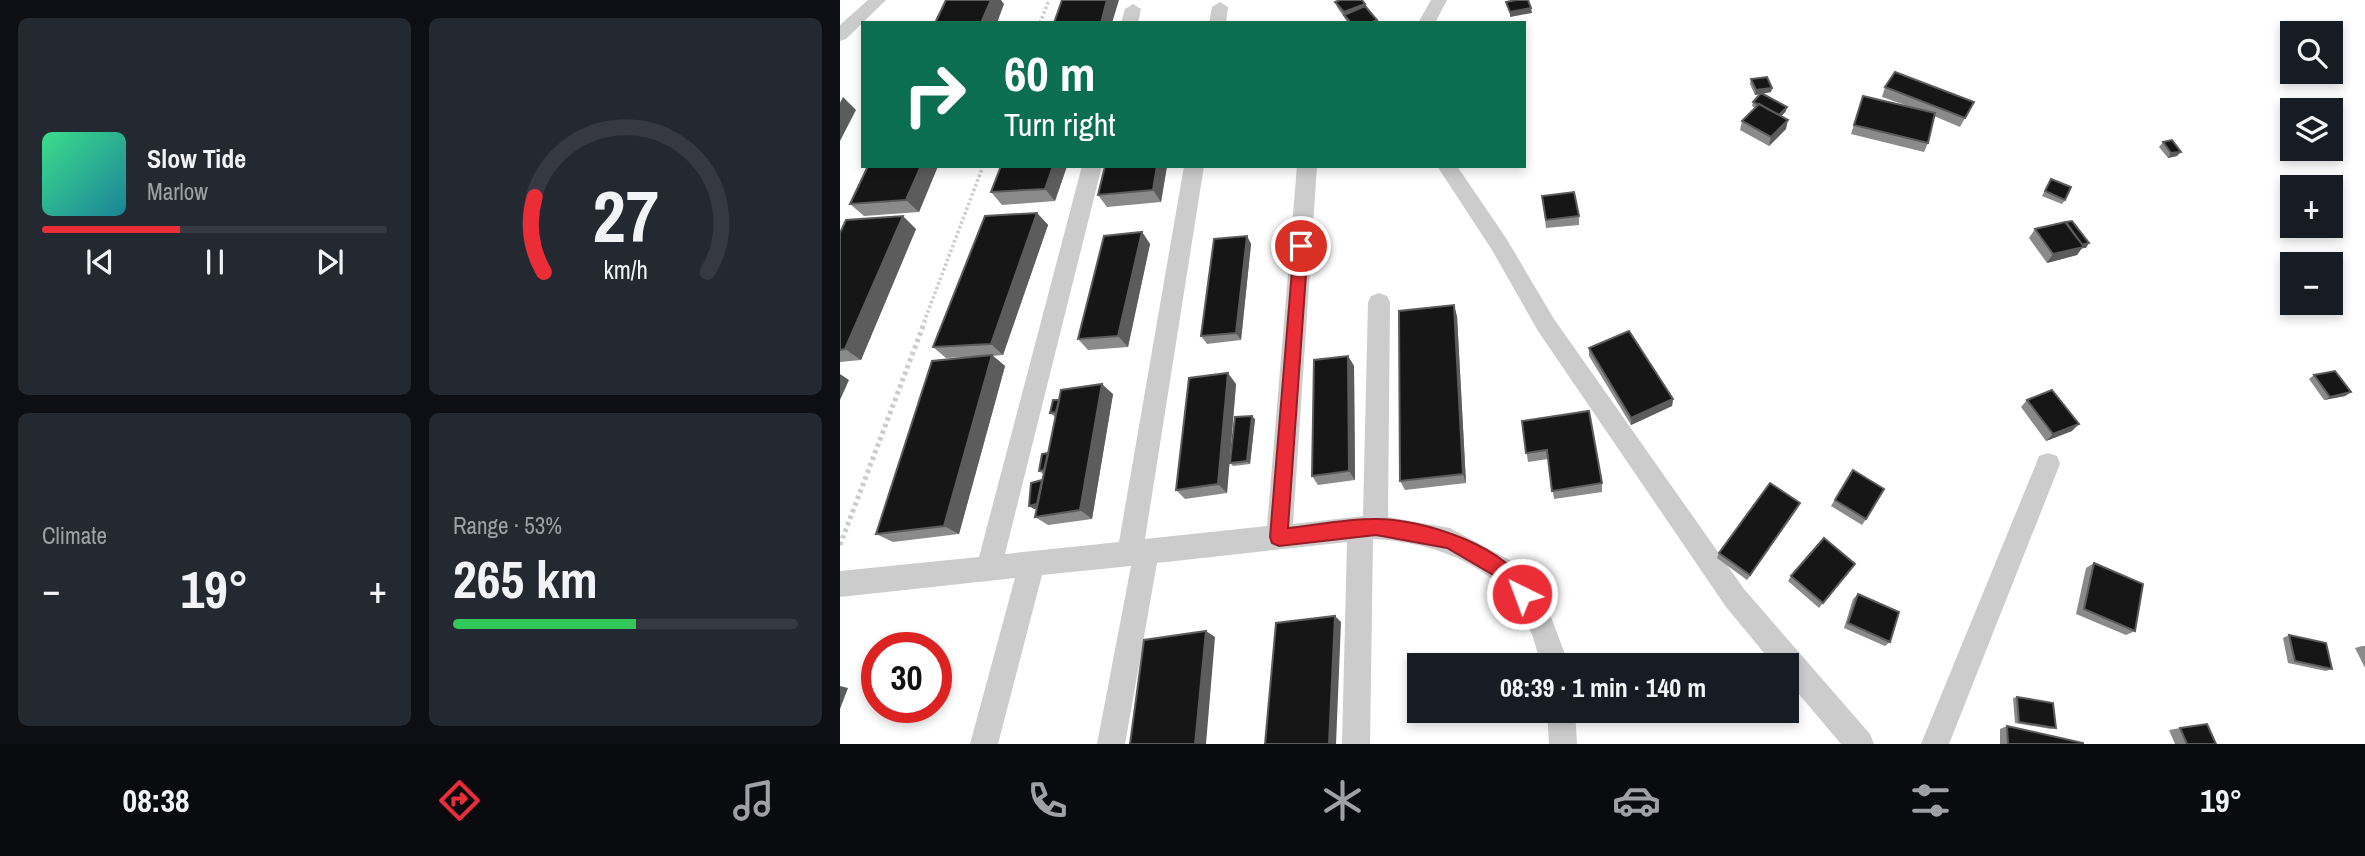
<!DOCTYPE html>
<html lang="en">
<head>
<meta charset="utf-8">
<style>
  :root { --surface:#171b24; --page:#242831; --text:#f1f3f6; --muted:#9ea1a6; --line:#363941; --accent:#ea2d37 }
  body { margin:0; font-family:"Archivo Narrow",sans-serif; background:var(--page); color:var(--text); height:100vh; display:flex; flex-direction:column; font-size:26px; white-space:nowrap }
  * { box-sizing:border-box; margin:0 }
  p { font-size:23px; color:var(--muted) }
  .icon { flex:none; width:38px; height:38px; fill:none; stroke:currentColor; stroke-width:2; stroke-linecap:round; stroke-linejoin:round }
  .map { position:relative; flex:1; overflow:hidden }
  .sheet { display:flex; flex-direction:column; gap:18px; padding:18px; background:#0d0f14; width:840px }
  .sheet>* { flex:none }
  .guide { position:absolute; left:21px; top:21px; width:665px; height:147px; border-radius:0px; box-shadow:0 4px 10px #0003; background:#0b6e4f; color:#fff; overflow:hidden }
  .tools { position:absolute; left:1440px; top:21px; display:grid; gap:14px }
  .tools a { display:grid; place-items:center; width:63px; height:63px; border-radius:0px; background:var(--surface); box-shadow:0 4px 10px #0003; font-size:35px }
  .speed { position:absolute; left:21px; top:632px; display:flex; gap:14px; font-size:35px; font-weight:700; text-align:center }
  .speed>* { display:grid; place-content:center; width:91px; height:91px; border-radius:50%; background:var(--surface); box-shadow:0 4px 10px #0003; line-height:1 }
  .speed .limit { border:10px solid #d22; background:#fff; color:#111 }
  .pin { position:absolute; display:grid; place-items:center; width:60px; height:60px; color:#fff; margin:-30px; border:4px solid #fff; border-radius:50%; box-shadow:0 2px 7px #0007 }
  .me { position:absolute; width:77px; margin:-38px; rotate:318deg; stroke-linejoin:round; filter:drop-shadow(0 0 5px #0008) }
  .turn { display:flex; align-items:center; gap:24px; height:147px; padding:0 28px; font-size:32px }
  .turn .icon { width:91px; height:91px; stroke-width:2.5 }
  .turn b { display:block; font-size:49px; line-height:60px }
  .big { font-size:52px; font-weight:700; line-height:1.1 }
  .sheet .tile { flex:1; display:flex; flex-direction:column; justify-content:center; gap:10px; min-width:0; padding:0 24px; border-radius:10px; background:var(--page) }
  .sheet .dial { align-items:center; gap:0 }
  .dial svg { height:182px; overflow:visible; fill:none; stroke:var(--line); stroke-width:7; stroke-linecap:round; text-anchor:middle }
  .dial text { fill:var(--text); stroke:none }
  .song { display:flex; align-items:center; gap:21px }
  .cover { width:84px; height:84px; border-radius:10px; background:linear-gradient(135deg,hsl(150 70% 55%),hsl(190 70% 35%)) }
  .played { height:7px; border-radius:4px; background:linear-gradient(90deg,var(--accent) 40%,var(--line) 40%) }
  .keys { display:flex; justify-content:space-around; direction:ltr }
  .heat { display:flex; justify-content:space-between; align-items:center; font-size:38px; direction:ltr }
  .charge { height:10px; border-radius:5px; background:linear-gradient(90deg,#34c759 53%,var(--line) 0) }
  .sheet .tiles { flex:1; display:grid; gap:18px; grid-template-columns:repeat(2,1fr) }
  .trip { position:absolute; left:567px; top:653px; width:392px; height:70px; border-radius:0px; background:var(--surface); box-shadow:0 4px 10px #0003; font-weight:700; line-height:70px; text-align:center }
  .dock { display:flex; height:112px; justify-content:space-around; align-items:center; background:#090b0e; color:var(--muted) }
  .dock .icon { width:49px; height:49px }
  .dock .current { color:var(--accent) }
  .dock b { font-size:32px; color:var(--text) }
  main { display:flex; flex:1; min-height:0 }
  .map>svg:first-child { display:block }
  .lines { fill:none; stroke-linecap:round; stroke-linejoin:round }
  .path-far1 { stroke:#ccc; stroke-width:3.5; stroke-dasharray:2.5 2.5; stroke-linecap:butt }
  .path { stroke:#ccc; stroke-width:5; stroke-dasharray:3.5 3.5; stroke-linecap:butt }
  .minor { fill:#ccc; fill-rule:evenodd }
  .wall { fill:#8a8a8a }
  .shaded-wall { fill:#5c5c5c }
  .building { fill:#161616; stroke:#5c5c5c; stroke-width:2 }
  .route { fill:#ea2d37; stroke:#981d24; stroke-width:2 }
</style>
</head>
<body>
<main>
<section class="sheet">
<div class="tiles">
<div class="tile">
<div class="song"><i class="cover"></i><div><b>Slow Tide</b><p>Marlow</p></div></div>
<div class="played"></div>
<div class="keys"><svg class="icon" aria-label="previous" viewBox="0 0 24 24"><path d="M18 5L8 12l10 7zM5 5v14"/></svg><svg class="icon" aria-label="pause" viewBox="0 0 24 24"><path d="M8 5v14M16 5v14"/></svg><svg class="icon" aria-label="next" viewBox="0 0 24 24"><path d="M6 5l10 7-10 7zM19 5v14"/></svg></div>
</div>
<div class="tile dial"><svg viewBox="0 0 100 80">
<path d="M14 69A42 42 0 1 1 86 69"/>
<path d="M14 69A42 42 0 0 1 10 36" stroke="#ea2d37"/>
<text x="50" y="56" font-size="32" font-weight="700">27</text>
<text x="50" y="72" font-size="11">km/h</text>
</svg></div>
<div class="tile"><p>Climate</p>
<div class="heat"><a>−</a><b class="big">19°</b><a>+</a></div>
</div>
<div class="tile"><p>Range · 53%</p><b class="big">265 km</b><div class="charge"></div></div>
</div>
</section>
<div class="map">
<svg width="1525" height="744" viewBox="0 0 1525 744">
  <rect width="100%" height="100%" fill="#fff"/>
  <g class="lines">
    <g class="path-far1">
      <path d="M200 23 209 0"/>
      <path d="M84 322 143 166"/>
    </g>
    <path class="path" d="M0 545 85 321"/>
    <g class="minor">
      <path d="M28 0H46L6 39 0 41V25Z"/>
      <path d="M591 0H607L595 23H578Z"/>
      <path d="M380 2 388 7 386 23H369L372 7Z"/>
      <path d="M293 4 301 9 298 23H281L285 9Z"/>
      <path d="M242 166H262L165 554 279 542 344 166H364L305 539 427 526 457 166H477L453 524 523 516 528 302 531 296 539 293 547 296 550 302 548 517 610 528 675 563 707 606 729 665H701C697 652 694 636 687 624 660 565 593 542 533 539L530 744H502L507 542 317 563 285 744H257L291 566 202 575 158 744H130L175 578 0 597V571L139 557Z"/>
      <path d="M597 166H617L666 238 714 319 904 589 1030 734 1034 744H1001L947 680V665H934L886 607 698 331 652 250Z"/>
      <path d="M1208 453 1217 456 1220 464 1109 744H1081L1196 464 1199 456Z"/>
      <path d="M707 710H735L737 744H709Z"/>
    </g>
  </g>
  <g class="wall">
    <path d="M495 2 525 4 526 8 538 23H508L497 7Z"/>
    <path d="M911 79 932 88 931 92 922 94 946 111 941 116 946 129 929 146 900 130 902 121 915 108 912 106 913 102 920 94 915 95 910 84Z"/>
    <path d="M1045 87 1129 111 1120 127 1094 116 1088 143 1084 152 1011 134 1023 96 1068 106 1042 97Z"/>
    <path d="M1323 142 1337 156 1328 158 1319 147Z"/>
    <path d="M98 166 79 212 24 216 10 204Z"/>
    <path d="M227 166 215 201 162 205 151 192Z"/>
    <path d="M265 166H327L321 202 267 207 258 195Z"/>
    <path d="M1211 179 1225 200 1222 204 1202 196Z"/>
    <path d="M702 196 739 216V225L706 228Z"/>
    <path d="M197 213 208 225 163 355 153 356 165 366 119 534 53 542 36 534 144 356 106 358 93 347Z"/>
    <path d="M76 229 21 360 0 362V233Z"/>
    <path d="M1195 229 1246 248H1242L1237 255 1207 263 1189 238Z"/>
    <path d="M302 232 310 244 288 347 248 350 238 339Z"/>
    <path d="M407 236 411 244 401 340 367 344 361 336Z"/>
    <path d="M617 316 626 483 565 490 560 481Z"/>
    <path d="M749 348 833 399 832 406 791 425 749 356Z"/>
    <path d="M508 356 514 366 515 480 478 485 472 476Z"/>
    <path d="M1474 375 1511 392 1505 396 1484 400 1469 379Z"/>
    <path d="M396 384 387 493 345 499 336 490Z"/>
    <path d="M273 394 252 519 208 525 195 517 197 508 194 509 203 474 199 471 208 453 215 417 210 413Z"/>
    <path d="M1187 400 1232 431 1206 441 1181 407Z"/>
    <path d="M415 419 410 464 393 466 390 463Z"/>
    <path d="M682 421 762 483V492L714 499 708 459 688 462Z"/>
    <path d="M1013 470 1026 519 1022 525 991 506Z"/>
    <path d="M960 503 907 580 877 558 879 553Z"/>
    <path d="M1254 563 1295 631 1286 635 1236 614 1246 568Z"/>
    <path d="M1015 564 979 608 948 581 951 576Z"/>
    <path d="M1018 594 1050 642 1045 646 1004 628 1013 599Z"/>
    <path d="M1449 635 1492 669 1486 671 1448 663 1443 638Z"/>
    <path d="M1522 646H1525V668L1515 648Z"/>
    <path d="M1177 697 1216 728 1211 729 1175 723 1173 698Z"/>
    <path d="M1167 726 1243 744H1160V729Z"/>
    <path d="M1340 728 1376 744H1335L1329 730Z"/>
  </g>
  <g class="shaded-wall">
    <path d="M151 0H161L164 4 157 23H141Z"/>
    <path d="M267 0H279L272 23H261Z"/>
    <path d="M525 4 527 9 506 17 504 12Z"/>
    <path d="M691 8 692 13 670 17V12Z"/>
    <path d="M932 88 931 92 915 95 916 90Z"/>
    <path d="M3 97 16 110 0 141V103Z"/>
    <path d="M947 107 946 111 938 120 939 115Z"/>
    <path d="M948 120 946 129 929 146 931 137Z"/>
    <path d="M1341 152 1337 156 1328 158 1331 153Z"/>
    <path d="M81 166H98L79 212 66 200Z"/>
    <path d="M213 166H227L215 201 205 189Z"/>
    <path d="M317 166H327L321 202 313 190Z"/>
    <path d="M197 213 208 225 163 355 151 344Z"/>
    <path d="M63 216 76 229 21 360 5 349Z"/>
    <path d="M302 232 310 244 288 347 278 336Z"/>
    <path d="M407 236 411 244 401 340 396 333Z"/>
    <path d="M1249 243 1246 248H1242L1237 255 1207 263 1213 254Z"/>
    <path d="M614 305 617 316 626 483 623 474Z"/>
    <path d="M152 355 165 366 119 534 104 526Z"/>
    <path d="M508 356 514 366 515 480 509 471Z"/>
    <path d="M388 373 396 384 387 493 378 484Z"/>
    <path d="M0 374 9 380 0 400Z"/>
    <path d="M262 384 273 394 252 519 240 510Z"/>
    <path d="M1511 392 1505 396 1484 400 1490 397Z"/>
    <path d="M833 399 832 406 791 425V418Z"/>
    <path d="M412 416 415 419 410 464 407 461Z"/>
    <path d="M1239 424 1232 431 1206 441 1213 434Z"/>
    <path d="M212 482 211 504 194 509 189 506Z"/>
    <path d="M960 503 957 509 907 580 910 575Z"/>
    <path d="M495 616 501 622 496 744H489Z"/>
    <path d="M366 631 375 637 366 744H355Z"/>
    <path d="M0 686 8 688 0 709Z"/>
  </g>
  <g class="building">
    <path d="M106 0H151L141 23H95Z"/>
    <path d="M222 0H267L261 23H214Z"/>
    <path d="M500 0H522L525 4 504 12 495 2Z"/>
    <path d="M676 0H688L691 8 670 12 666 2Z"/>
    <path d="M525 6 537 20 530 23H511L504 15Z"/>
    <path d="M1055 72 1134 102 1125 118 1045 87Z"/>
    <path d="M927 77 932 88 916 90 911 79Z"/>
    <path d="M921 93 947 107 939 115 913 102Z"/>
    <path d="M1023 96 1095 113 1088 143 1014 125Z"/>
    <path d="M919 104 948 120 931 137 902 121Z"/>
    <path d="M1332 140 1341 152 1331 153 1323 142Z"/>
    <path d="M28 166H81L66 200 10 204Z"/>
    <path d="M161 166H213L205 189 151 192Z"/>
    <path d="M265 166H317L313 190 258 195Z"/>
    <path d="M1211 179 1231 187 1225 200 1205 191Z"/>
    <path d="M734 192 739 216 706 220 702 196Z"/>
    <path d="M197 213 151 344 93 347 145 216Z"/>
    <path d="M63 216 5 349 0 350V233L6 220Z"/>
    <path d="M1232 221 1249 243 1242 245 1226 222Z"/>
    <path d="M1225 222 1244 247 1213 254 1195 229Z"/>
    <path d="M302 232 278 336 238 339 264 236Z"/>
    <path d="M407 236 396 333 361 336 374 239Z"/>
    <path d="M614 305 623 474 560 481 559 311Z"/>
    <path d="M789 331 833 399 791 418 749 348Z"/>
    <path d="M152 355 104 526 36 534 92 361Z"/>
    <path d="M508 356 509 471 472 476 474 360Z"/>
    <path d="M1495 371 1511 392 1490 397 1474 375Z"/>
    <path d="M388 373 378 484 336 490 349 378Z"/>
    <path d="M262 384 240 510 195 517 221 390Z"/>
    <path d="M1212 390 1239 424 1213 434 1187 400Z"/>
    <path d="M213 400H219L216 412 210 413Z"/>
    <path d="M749 411 762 483 712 491 707 450 686 453 682 421Z"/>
    <path d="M412 416 407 461 390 463 395 417Z"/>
    <path d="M208 453 204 470 199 471 202 454Z"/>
    <path d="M1013 470 1044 489 1026 519 995 500Z"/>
    <path d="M202 480 197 504 189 506 191 483Z"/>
    <path d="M930 483 960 503 910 575 879 553Z"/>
    <path d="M984 538 1015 564 983 603 951 576Z"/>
    <path d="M1254 563 1303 584 1295 631 1244 609Z"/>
    <path d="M1018 594 1059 612 1050 642 1008 623Z"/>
    <path d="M495 616 489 744H425L436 623Z"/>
    <path d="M366 631 355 744H290L304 640Z"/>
    <path d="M1449 635 1486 643 1492 669 1455 661Z"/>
    <path d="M1177 697 1213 703 1216 728 1179 722Z"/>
    <path d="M1367 724 1376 744H1347L1340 728Z"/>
    <path d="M1167 726 1243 743V744H1168Z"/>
  </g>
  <path class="route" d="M461 240 468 246 448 528C476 525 506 519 534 519 582 518 672 547 691 594L689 600 682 603 676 600 660 579 607 548 536 535 439 546 432 543 430 537 454 246Z"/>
</svg>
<div class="tools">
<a><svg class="icon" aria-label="search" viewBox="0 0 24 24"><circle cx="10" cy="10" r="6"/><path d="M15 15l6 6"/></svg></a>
<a><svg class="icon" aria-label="layers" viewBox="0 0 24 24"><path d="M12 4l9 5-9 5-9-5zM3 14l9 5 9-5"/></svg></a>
<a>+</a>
<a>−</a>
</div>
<div class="speed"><div class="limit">30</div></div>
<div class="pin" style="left:461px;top:246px;background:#d93025"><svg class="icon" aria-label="arrive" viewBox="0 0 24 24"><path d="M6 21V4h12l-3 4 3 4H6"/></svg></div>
<svg class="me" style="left:682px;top:594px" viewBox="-20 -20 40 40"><circle r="17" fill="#ea2d37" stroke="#fff" stroke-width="3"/><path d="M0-11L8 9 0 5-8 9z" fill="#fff"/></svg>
<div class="trip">08:39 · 1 min · 140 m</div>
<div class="guide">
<div class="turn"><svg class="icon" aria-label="right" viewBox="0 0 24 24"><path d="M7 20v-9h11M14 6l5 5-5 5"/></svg><div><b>60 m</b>Turn right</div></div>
</div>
</div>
</main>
<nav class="dock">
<b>08:38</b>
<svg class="icon current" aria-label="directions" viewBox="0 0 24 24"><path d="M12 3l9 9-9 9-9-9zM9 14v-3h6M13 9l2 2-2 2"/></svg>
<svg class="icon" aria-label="music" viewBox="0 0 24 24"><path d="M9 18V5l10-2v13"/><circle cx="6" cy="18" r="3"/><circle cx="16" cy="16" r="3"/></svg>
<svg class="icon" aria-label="phone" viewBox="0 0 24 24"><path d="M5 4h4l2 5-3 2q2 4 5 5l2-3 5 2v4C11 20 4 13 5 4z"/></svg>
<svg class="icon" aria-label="climate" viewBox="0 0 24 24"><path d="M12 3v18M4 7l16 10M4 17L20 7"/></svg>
<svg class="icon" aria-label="car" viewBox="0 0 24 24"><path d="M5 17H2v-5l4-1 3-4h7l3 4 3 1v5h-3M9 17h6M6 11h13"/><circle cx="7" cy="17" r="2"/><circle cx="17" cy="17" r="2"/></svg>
<svg class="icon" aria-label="filters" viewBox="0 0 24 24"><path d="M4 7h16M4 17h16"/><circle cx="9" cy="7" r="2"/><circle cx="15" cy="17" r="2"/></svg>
<b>19°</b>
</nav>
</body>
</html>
